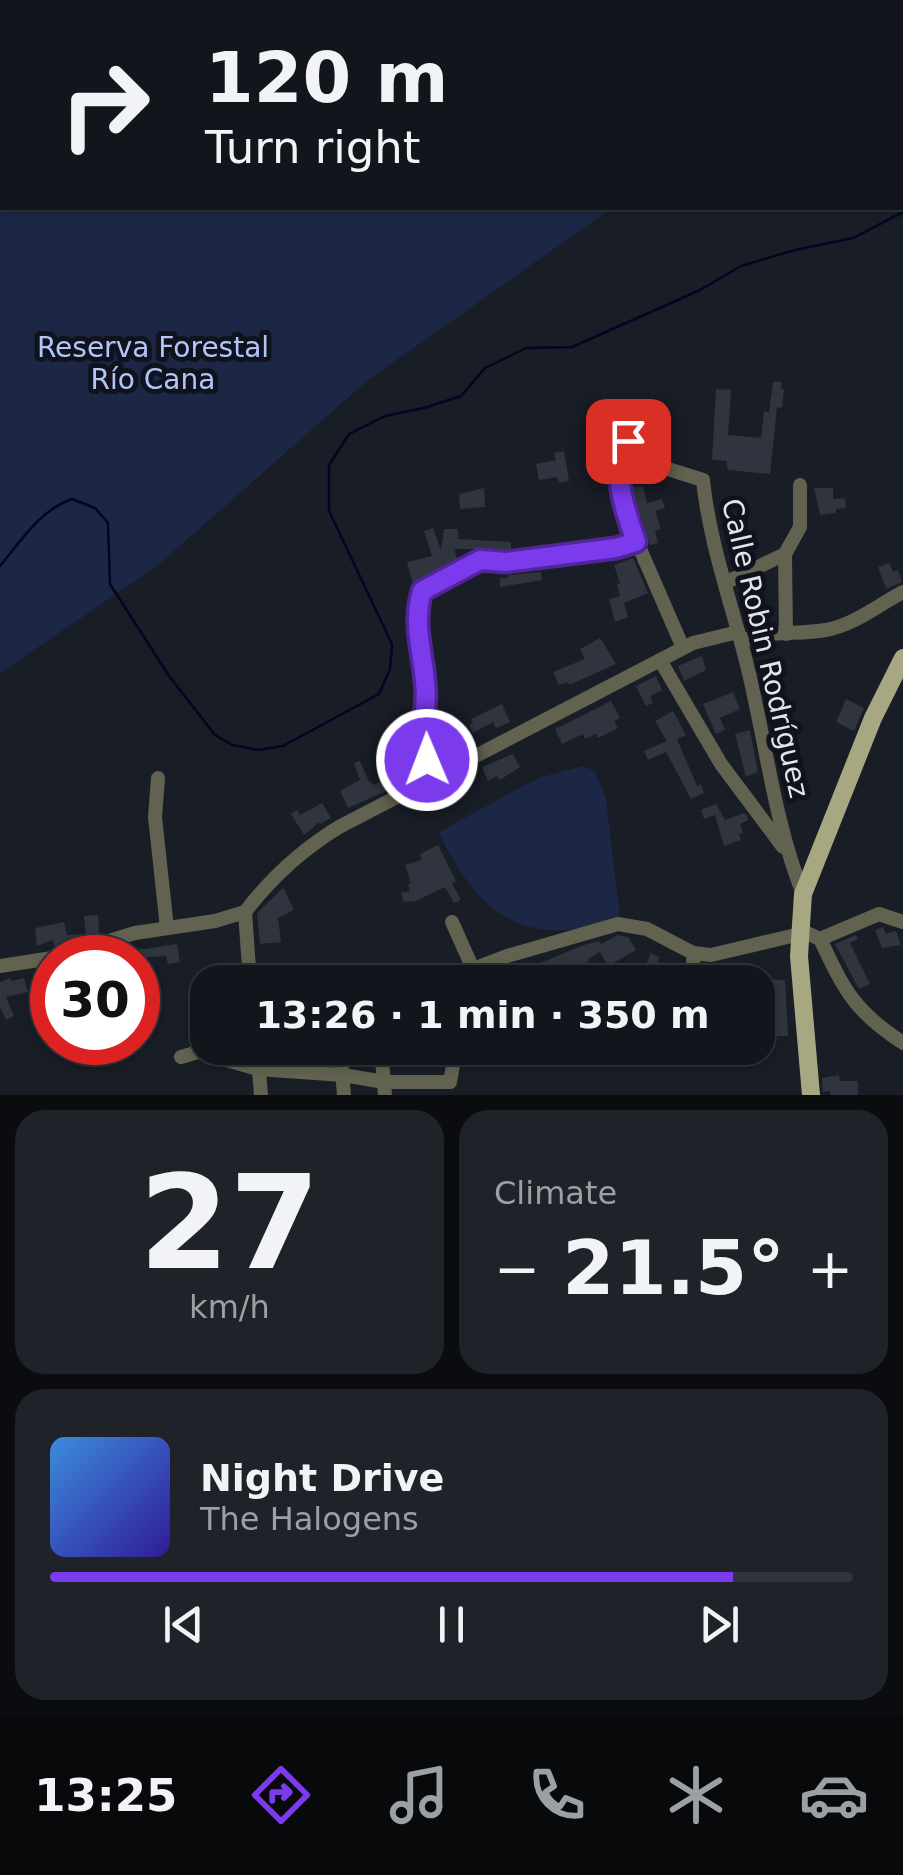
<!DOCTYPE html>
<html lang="en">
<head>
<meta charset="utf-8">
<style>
  :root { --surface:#12161c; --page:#1f2329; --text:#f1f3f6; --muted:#9c9fa3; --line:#31353b; --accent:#7c3aed }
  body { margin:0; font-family:"DejaVu Sans",sans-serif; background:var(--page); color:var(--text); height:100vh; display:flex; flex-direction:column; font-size:38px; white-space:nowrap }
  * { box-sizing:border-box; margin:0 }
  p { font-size:32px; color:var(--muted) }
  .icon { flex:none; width:55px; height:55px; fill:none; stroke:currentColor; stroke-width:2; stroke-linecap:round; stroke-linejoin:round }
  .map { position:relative; height:1095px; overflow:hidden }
  .panel { display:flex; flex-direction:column; gap:15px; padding:15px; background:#0a0c0f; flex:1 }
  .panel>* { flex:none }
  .guide { position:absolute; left:0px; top:0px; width:905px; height:210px; box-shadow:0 2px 8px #0004,0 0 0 2px var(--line); background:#12161c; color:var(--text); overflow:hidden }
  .speed { position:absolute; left:30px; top:935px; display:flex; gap:20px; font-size:50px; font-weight:700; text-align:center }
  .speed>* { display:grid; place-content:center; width:130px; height:130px; border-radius:50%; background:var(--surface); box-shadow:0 2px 8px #0004,0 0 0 2px var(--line); line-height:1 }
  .speed .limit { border:15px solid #d22; background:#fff; color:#111 }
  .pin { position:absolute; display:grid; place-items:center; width:85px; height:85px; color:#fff; margin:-42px; border-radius:20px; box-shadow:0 5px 15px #0006 }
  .me { position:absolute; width:110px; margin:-55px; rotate:359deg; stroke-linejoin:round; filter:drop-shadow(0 0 8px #0008) }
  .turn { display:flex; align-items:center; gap:35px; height:210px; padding:0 40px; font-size:45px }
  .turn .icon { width:130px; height:130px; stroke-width:2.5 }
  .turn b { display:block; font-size:70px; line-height:85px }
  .big { font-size:75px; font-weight:600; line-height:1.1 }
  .panel .tile { flex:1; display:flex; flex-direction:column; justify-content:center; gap:15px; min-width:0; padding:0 35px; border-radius:30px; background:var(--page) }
  .panel .dial { align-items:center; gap:0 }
  .dial b { font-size:130px; line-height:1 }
  .song { display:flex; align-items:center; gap:30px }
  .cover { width:120px; height:120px; border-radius:15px; background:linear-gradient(135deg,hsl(210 70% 55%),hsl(250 70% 35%)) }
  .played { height:10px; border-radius:5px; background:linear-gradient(90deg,var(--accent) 85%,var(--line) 85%) }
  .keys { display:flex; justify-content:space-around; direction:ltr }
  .heat { display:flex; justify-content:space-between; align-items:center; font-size:55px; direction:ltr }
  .panel .tiles { flex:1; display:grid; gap:15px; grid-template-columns:1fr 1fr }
  .tile:last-child { grid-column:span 2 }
  .trip { position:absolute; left:190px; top:965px; width:585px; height:100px; border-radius:30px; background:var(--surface); box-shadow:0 2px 8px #0004,0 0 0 2px var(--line); font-weight:600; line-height:100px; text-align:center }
  .dock { display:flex; height:160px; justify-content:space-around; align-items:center; background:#07090b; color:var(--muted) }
  .dock .icon { width:70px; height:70px }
  .dock .on { color:var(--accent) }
  .dock b { font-size:45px; color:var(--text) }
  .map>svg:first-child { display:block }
  .green { fill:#1c2745 }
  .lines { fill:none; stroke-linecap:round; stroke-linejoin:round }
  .stream { stroke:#020623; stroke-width:2.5 }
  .building { fill:#2f343f }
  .path { stroke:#777b83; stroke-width:2.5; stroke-dasharray:8 5; stroke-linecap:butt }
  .minor { stroke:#61624f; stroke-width:14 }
  .major { stroke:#a7a881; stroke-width:18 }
  .route-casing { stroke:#51269a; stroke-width:25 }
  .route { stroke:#7c3aed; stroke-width:18 }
  .labels { text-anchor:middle; stroke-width:10; stroke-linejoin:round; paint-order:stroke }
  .park-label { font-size:28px; fill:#b1c5f7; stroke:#10131d }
  .street-label { font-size:28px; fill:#e2e5ec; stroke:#10131d }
</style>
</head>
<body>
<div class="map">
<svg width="903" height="1095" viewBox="0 0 903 1095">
  <rect width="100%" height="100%" fill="#181d26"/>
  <g class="green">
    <path d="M0 0H903V1L2 2V208H612L367 381 156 567 0 673Z"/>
    <path d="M583 766 595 771 606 799 620 916C529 954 476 914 439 832L538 778Z"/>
  </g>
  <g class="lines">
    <path class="stream" d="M0 566C21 541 40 510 72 499L95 508 108 523 110 584 169 676 215 735 232 745 259 750 283 746 379 694 390 669 392 644 329 511V465L349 434 385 416 424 408 461 396 485 368 526 348 572 347 700 290 741 266 795 250 853 238 903 212"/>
  </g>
  <g class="building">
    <path d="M773 382H781V389H784L782 408 777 407 770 474 728 470 726 461 712 460 716 389 731 390 728 435 761 438 764 411 769 412Z"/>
    <path d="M564 451 569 481 559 483 557 477 539 480 536 464 556 460 554 453Z"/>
    <path d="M631 486 643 487 647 503 662 499 665 508 655 511 661 529 655 531 658 543 650 545Z"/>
    <path d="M484 488 485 507 460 509 459 494Z"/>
    <path d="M814 488H833V499L845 498 846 508 836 509V513L820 515Z"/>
    <path d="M433 528 441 550 444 529H458V539L511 542V549H454L458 562 413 584 407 562 432 556 424 531Z"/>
    <path d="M633 558 648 593 624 603 628 617 615 622 609 599 620 596 617 584 620 583 614 565Z"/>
    <path d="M889 563 893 572 898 570 902 582 886 589 878 567Z"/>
    <path d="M541 572 542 580 500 587V578H508V575Z"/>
    <path d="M600 638 616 664 569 685 568 682 559 685 553 672 585 659 580 649Z"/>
    <path d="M702 656 706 670 684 681 678 666Z"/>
    <path d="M656 676 662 690 650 696 653 703 646 706 636 686Z"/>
    <path d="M733 692 740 709 720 718 725 730 716 734 703 704Z"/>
    <path d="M846 699 864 708 854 731 836 722Z"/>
    <path d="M611 701 620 718 614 721 618 728 598 738 596 734 585 739 583 734 562 744 555 729Z"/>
    <path d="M502 704 510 722 496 728 493 722 473 733 469 725 473 723 471 719Z"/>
    <path d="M673 711 686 735 677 739 697 786 701 784 704 793 691 799 666 752 648 760 644 751 667 741 655 721Z"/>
    <path d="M750 730 758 772 746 777 735 734Z"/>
    <path d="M411 754 420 768 400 780 394 769 405 763 403 759Z"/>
    <path d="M513 754 520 767 500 780 497 776 488 781 482 767Z"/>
    <path d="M360 761 368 780 374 785 381 781 386 791 348 808 340 791 360 780 354 763Z"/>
    <path d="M322 803 331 818 320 824 319 822 304 835 291 814 297 810 300 815Z"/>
    <path d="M716 804 725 820 744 813 747 816 748 820 740 824 743 833 739 834 741 840 724 846 715 815 704 819 701 810Z"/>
    <path d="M438 845 456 881 452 883 461 900 454 903 445 887 416 901 404 902 401 893 410 891 408 884 411 883 405 865 422 860 420 854Z"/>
    <path d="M283 888 294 910 278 918 281 942 260 944 257 913Z"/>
    <path d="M98 915 99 933 62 944 54 946 53 940 37 946 35 928 64 922 67 935 86 934 84 916Z"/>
    <path d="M883 927 886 934 896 931 901 945 882 948 875 930Z"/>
    <path d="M618 935 628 937 636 950 608 966 600 952 588 959 589 962 567 969 565 963 544 972 540 963 584 945 599 941 601 944Z"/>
    <path d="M856 935 858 939 850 943 870 984 859 989 835 944Z"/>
    <path d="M177 944 180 962 168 964 166 956 125 958 126 948 144 949Z"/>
    <path d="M651 953 660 958 657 962 683 965V968L668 971 667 978 645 967Z"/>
    <path d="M421 962 430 980 399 982 412 977 408 969Z"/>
    <path d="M10 978 12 981 24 978 28 992 6 997 14 1016 6 1020 0 1007V982Z"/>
    <path d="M767 979 785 980 788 1035 785 1036 758 1037 760 1001H767Z"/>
    <path d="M839 1075 840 1081H858V1095H830V1091L823 1092 822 1078Z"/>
  </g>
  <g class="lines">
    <g class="path">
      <path d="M305 0 311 2"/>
      <path d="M204 2 205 0"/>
      <path d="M0 63 2 64"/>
    </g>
    <g class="minor">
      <path d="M637 542C626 511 609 470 628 441L641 445 668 469 703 480C709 541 732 605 747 665 766 742 774 821 803 894"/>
      <path d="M727 582 785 554"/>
      <path d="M786 634 785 554 800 527V485"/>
      <path d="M741 641C768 630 797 635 826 630 854 625 878 605 903 592"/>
      <path d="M660 660 721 764 783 847"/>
      <path d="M438 776 420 748 418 738 428 710 418 603 422 591C440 578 464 574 480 560 518 562 601 554 637 542L683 648"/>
      <path d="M158 778 155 817 167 928"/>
      <path d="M245 912C271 878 303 849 339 827L693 643 738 632"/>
      <path d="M245 912 250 982"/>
      <path d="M452 922 473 969"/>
      <path d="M800 930 820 939C845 991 853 1010 903 1043"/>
      <path d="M820 939 879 914 903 922"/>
      <path d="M693 953 694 982"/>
      <path d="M53 958 135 933 215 921 245 912"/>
      <path d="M0 966 52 958"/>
      <path d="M449 982 473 969 507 956 618 924 647 929 693 953 711 955 800 934"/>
      <path d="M257 1048 261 1095"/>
      <path d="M340 1048 344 1095"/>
      <path d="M381 1048 385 1095"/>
      <path d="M680 1052 682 1048"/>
      <path d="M181 1057 198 1052 258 1069 343 1075 384 1082H450L455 1054 464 1048"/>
    </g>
    <path class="major" d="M811 1095 799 956 803 894 873 718 903 658"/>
  </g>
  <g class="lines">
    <defs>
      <path id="route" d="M427 760 418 738C440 680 407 643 422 591L480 560 506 562 616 548 636 542C626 512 609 470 628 441"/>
    </defs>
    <use href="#route" class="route-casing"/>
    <use href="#route" class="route"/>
  </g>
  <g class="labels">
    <g class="park-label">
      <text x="153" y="357">Reserva Forestal<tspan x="153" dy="32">Río Cana</tspan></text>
    </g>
    <g class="street-label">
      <text transform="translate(766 648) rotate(77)" y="10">Calle Robin Rodríguez</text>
    </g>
  </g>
</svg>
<div class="speed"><div class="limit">30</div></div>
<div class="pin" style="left:628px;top:441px;background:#d93025"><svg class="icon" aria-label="arrive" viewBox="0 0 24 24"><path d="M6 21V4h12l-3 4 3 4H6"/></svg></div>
<svg class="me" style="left:427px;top:760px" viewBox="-20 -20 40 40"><circle r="17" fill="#7c3aed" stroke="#fff" stroke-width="3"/><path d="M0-11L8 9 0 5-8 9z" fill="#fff"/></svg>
<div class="trip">13:26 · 1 min · 350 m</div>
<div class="guide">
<div class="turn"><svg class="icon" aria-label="right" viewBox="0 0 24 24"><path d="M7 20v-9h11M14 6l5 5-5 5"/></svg><div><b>120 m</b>Turn right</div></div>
</div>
</div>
<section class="panel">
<div class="tiles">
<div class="tile dial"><b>27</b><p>km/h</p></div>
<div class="tile"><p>Climate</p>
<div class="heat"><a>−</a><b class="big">21.5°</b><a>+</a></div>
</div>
<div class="tile">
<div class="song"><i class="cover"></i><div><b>Night Drive</b><p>The Halogens</p></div></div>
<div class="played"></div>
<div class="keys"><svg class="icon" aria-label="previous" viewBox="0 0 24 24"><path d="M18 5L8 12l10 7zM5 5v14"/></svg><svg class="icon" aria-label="pause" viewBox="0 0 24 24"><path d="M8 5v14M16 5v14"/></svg><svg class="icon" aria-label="next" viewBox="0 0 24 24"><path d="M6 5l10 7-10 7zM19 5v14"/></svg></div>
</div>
</div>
</section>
<nav class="dock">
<b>13:25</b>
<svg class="icon on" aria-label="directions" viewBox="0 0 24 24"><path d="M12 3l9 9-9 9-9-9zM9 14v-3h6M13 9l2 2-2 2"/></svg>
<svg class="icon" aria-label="music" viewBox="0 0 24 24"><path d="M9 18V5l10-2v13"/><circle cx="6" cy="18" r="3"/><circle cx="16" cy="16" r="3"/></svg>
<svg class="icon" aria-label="phone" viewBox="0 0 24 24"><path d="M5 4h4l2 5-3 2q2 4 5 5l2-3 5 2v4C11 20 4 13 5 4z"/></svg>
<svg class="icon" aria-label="climate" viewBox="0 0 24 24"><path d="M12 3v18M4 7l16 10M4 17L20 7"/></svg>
<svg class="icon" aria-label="car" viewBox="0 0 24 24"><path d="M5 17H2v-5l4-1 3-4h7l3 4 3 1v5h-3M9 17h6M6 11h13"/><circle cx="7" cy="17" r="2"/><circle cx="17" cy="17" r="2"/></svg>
</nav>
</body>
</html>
